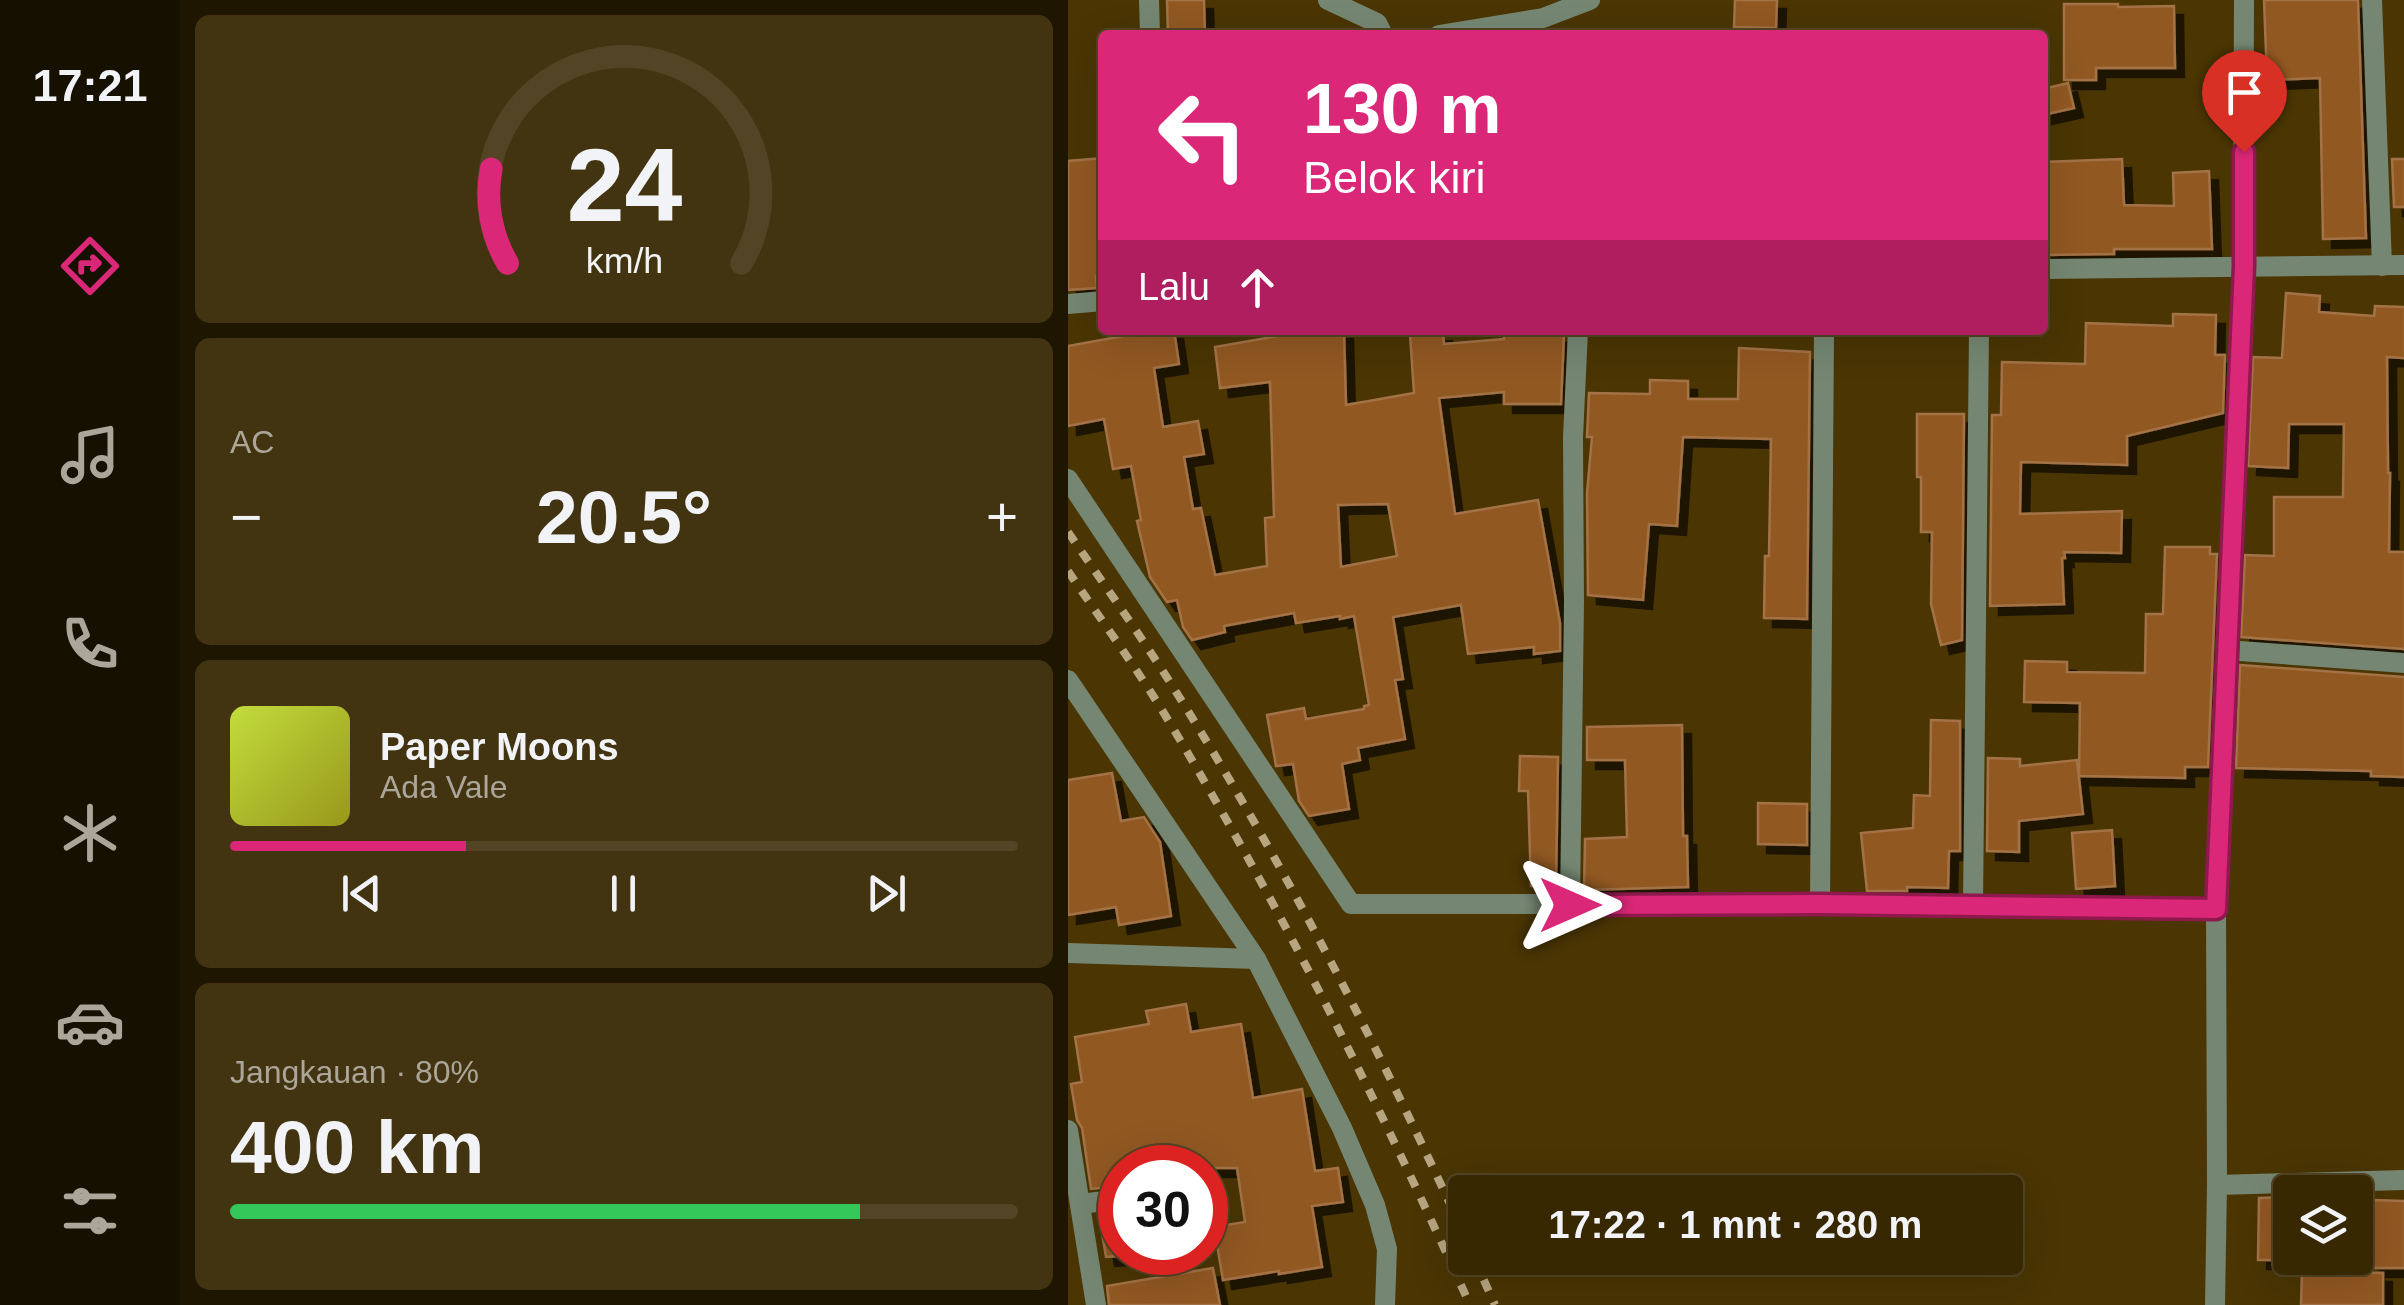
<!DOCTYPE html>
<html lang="id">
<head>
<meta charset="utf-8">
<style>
  :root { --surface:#382802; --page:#433411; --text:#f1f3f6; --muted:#aba699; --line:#524424; --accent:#db2777 }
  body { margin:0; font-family:Arial,sans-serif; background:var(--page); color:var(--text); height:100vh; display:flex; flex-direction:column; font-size:38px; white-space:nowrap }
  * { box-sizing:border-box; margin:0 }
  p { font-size:32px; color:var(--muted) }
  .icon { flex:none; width:55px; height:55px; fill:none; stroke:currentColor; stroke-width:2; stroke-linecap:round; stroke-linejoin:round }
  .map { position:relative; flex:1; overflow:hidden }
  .drawer { display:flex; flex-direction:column; gap:15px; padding:15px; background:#1f1601; width:888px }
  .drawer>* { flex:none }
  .guide { position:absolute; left:30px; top:30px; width:950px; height:305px; border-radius:10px; box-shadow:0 10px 40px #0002,0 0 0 2px var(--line); background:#db2777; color:#fff; overflow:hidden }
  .tools { position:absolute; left:1205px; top:1175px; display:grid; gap:20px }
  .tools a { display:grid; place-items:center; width:100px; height:100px; border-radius:10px; background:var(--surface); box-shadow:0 10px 40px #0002,0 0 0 2px var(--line); font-size:50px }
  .speed { position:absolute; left:30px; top:1145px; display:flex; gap:20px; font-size:50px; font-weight:700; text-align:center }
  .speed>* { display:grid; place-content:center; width:130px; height:130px; border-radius:50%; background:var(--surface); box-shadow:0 10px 40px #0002,0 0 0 2px var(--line); line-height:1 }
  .speed .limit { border:15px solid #d22; background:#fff; color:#111 }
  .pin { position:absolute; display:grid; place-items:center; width:85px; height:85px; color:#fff; margin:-102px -42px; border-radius:50% 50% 50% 0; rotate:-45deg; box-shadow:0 0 10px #0007 }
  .pin .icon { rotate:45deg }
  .me { position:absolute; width:110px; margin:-55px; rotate:90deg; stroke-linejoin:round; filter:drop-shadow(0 0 8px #0008) }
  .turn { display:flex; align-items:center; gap:35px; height:210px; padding:0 40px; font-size:45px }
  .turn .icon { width:130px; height:130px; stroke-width:2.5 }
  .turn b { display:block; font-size:70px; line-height:85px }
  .then { display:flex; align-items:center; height:95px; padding:0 40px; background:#0003; gap:20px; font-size:38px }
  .big { font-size:75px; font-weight:600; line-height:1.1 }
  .drawer .tile { flex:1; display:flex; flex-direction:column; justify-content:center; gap:15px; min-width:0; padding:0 35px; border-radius:15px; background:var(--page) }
  .drawer .dial { align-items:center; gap:0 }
  .dial svg { height:260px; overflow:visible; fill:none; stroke:var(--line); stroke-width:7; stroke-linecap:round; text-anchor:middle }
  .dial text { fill:var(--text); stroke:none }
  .song { display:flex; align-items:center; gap:30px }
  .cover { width:120px; height:120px; border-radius:15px; background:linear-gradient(135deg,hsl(70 70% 55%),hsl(60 70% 35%)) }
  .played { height:10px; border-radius:5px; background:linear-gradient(90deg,var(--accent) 30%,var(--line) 30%) }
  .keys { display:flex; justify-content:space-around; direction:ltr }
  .heat { display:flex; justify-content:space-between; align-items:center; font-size:55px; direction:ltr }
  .charge { height:15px; border-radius:8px; background:linear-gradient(90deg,#34c759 80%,var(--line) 0) }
  .trip { position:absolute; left:380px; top:1175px; width:575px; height:100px; border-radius:10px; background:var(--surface); box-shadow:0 10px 40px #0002,0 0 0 2px var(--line); font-weight:600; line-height:100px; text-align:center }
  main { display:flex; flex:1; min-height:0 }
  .menu { display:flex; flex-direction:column; width:180px; justify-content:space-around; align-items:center; background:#161001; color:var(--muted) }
  .menu .icon { width:70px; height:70px }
  .menu .selected { color:var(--accent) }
  .menu b { font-size:45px; color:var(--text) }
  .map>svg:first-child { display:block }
  .building { fill:#915920; stroke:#a37246; stroke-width:2.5; fill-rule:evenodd; filter:url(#shadow) }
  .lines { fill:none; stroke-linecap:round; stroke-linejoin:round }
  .minor { stroke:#758772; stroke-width:20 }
  .rail { stroke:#b7a580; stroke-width:8; stroke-dasharray:12 12; stroke-linecap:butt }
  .route-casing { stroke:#8e194d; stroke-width:25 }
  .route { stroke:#db2777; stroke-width:18 }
</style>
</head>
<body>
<main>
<nav class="menu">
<b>17:21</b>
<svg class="icon selected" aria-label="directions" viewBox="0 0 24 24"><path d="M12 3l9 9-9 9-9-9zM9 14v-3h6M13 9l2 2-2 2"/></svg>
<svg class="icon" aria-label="music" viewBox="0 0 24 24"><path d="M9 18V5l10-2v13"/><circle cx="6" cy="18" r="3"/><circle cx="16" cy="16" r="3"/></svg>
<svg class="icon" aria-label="phone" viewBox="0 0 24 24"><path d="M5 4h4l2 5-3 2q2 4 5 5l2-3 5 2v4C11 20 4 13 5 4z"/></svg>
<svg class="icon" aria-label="climate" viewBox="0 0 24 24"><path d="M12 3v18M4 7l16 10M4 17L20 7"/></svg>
<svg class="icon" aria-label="car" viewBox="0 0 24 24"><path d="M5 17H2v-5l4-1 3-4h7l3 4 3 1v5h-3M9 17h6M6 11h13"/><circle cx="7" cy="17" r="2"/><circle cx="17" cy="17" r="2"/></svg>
<svg class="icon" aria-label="filters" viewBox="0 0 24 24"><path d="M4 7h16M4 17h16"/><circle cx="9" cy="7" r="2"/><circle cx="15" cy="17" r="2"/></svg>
</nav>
<section class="drawer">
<div class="tile dial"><svg viewBox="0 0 100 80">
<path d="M14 69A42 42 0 1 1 86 69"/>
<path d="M14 69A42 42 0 0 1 9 40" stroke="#db2777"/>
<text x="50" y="56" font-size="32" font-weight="700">24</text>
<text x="50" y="72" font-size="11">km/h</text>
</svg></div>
<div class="tile"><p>AC</p>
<div class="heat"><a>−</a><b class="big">20.5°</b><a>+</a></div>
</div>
<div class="tile">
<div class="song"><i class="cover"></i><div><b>Paper Moons</b><p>Ada Vale</p></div></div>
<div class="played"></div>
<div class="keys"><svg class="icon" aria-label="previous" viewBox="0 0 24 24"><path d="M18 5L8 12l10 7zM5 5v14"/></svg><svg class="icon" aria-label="pause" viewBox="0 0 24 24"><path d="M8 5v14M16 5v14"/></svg><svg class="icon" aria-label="next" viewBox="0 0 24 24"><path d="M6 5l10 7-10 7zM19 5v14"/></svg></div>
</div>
<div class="tile"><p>Jangkauan · 80%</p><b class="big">400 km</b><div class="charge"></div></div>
</section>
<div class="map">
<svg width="1337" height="1305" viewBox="0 0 1337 1305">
  <defs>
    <filter id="shadow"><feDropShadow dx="9" dy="9" stdDeviation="0" flood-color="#0009"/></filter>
  </defs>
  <rect width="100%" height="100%" fill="#4a3503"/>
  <g class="building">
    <path d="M99 0H136L137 35H100Z"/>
    <path d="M667 0H709L708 28 666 27Z"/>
    <path d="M1196 0H1290L1298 238 1255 239 1252 78 1199 80Z"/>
    <path d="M996 4H1050V7L1106 6 1107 68H1028V80H996Z"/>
    <path d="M1000 83 1006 108 975 115V89Z"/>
    <path d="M35 158V276H28L29 288 0 290V161Z"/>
    <path d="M1054 159 1056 205 1106 206 1105 173 1141 171 1144 249H1046V254L975 255V162Z"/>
    <path d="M1324 159H1337V207H1326Z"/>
    <path d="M1218 293 1252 296 1251 312 1306 316 1307 306 1337 307V358L1319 357 1320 473H1322L1321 552H1337V649L1173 637 1177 555 1206 556V497H1275L1276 424H1221L1220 468 1180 466 1185 357 1214 358Z"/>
    <path d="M1105 314 1148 315 1147 355H1157L1155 413 1059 436V465L953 462 952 514 1054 511 1053 553 996 552 997 558H994L996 604 922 606 924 415H933L934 362 1017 364 1018 323 1105 326Z"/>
    <path d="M88 330H106L111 364 86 368 95 427 130 421 136 454 116 457 125 509 133 508 147 575 199 566 197 518 206 517 202 382 152 388 147 347 238 331 276 330 278 405 346 393 342 334 375 332 376 344 436 339V334H496L493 404H436V392L371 398 387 514 470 500 492 623V651L466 654V647L400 654 393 605 325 617 335 679 327 680 337 739 290 748 292 760 274 764 281 809 241 816 231 801 225 764 208 766 199 715 236 708 238 719 296 709V706L301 705 286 616 272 619V616L228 623 226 613 156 626 157 632 124 640 115 627 109 600 99 602 82 577 69 521 73 520 63 466 45 469 36 419 0 426V346ZM320 504 329 556 273 567 270 505Z"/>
    <path d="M671 348 742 352 739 619 696 618 697 556H701L703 439 615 437 609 526 581 524 575 600 520 595 519 493 524 437H519L521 393 582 394V380L620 381V399H670Z"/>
    <path d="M849 414H896L894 640 873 645 863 604 864 532H853V477H849Z"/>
    <path d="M1097 547H1142V554H1149L1140 767H1117V778L1011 776 1012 703 956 702 957 661 999 662V672L1077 673 1078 614H1095Z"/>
    <path d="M1172 665 1337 677V777L1303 776V771L1168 768Z"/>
    <path d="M863 720 892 721V851H881L880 888 839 887V891H799L793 833 845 828 846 795 862 796Z"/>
    <path d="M614 725 615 836H619L620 887 516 890 517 839 559 837 557 760H519V727Z"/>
    <path d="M452 756 490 757 488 885 463 886 460 791H451Z"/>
    <path d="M920 758 952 759V766L1009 760 1015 814 951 821V852L919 851Z"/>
    <path d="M44 773 53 821 76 817 92 842 103 916 51 925 48 907 0 915V780Z"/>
    <path d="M690 803 739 804V845L690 844Z"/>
    <path d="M1044 830 1047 886 1008 889 1004 833Z"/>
    <path d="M118 1004 123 1032 173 1024 185 1098 234 1089 247 1171 270 1168 275 1202 244 1206 254 1267 211 1274V1271L155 1280 146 1227 177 1222 169 1168H52V1186L23 1189 14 1128 9 1120 3 1084 14 1082 7 1037 81 1024 78 1011Z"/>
    <path d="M1222 1197V1260H1190L1191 1198Z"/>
    <path d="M1304 1200 1337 1201V1268H1303Z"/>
    <path d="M52 1213V1256L38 1257 31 1215Z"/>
    <path d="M145 1268 152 1305H41L39 1286Z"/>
    <path d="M1234 1271 1315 1273V1305H1233Z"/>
  </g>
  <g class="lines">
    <g class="minor">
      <path d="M81 0 82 35"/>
      <path d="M260 0 309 23 315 35"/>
      <path d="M1304 0 1314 266"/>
      <path d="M371 35 475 18 522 0"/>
      <path d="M975 269 1337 265"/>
      <path d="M0 304 35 301"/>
      <path d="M0 479 283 904H752L1148 909"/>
      <path d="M1158 650 1337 663"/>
      <path d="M0 680 188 959 274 1128 307 1205 319 1249 317 1305"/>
      <path d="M752 904 756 330"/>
      <path d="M502 905 506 601 505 437 510 330"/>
      <path d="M905 905 911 330"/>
      <path d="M0 953 188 959"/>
      <path d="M0 1130 28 1305"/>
      <path d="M1149 1185 1337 1180"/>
      <path d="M138 1189H139"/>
      <path d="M12 1204 52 1199"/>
      <path d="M1147 1305 1149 1185 1148 909 1175 266 1176 0"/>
    </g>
    <g class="rail">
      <path d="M0 532C37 586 76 640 110 695 219 869 313 1052 398 1239"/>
      <path d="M0 571C31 617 65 663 94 710 210 901 310 1101 402 1305"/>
      <path d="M406 1258 427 1305"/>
    </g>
  </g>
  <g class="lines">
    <defs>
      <path id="route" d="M502 905 752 904 1148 909 1176 266V152"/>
    </defs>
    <use href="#route" class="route-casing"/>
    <use href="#route" class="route"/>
  </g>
</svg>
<div class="tools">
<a><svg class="icon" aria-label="layers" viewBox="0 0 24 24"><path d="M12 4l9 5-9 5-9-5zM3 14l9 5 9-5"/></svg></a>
</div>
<div class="speed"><div class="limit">30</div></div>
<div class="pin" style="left:1176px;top:152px;background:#d93025"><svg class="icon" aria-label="arrive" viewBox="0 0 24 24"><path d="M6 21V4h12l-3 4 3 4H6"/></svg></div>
<svg class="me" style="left:502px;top:905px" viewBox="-20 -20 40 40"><path d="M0-17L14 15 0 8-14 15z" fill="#db2777" stroke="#fff" stroke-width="4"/></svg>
<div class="trip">17:22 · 1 mnt · 280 m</div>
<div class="guide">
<div class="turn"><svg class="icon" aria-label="left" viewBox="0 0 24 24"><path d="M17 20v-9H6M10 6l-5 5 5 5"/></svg><div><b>130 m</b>Belok kiri</div></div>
<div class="then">Lalu<svg class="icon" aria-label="ahead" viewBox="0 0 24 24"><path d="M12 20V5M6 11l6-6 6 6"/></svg></div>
</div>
</div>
</main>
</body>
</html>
